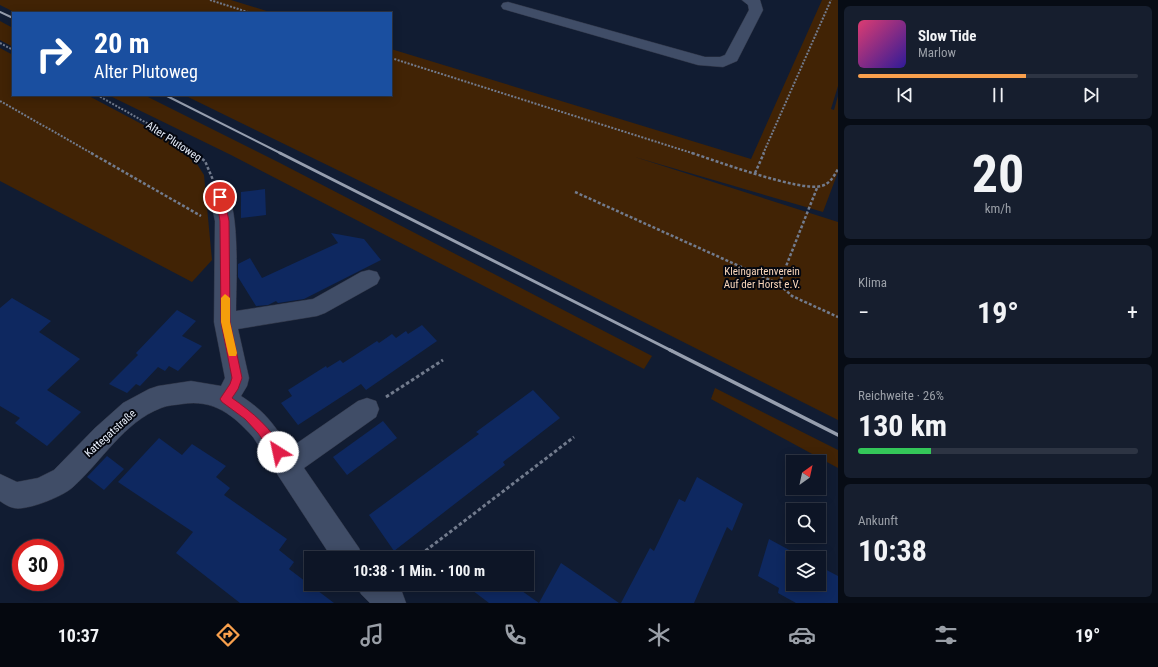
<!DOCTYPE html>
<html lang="de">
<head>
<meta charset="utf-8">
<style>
  :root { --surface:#0d1526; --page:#161e2e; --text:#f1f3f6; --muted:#9a9fa7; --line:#2d3443; --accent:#f9a04d }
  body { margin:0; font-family:"Roboto Condensed",sans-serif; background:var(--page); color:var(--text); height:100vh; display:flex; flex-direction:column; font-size:15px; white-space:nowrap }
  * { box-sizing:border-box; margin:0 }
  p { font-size:13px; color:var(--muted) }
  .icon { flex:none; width:22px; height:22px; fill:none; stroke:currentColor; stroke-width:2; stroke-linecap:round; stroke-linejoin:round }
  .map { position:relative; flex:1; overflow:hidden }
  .side { display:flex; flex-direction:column; gap:6px; padding:6px; background:#070c15; width:320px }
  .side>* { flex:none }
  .guide { position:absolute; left:12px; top:12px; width:380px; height:84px; border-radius:0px; box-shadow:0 2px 10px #0003,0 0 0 1px var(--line); background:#1a4fa0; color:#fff; overflow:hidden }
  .needle { width:26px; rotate:33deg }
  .buttons { position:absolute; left:786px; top:455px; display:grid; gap:8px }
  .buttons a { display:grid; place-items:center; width:40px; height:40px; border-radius:0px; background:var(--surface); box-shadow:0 2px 10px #0003,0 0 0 1px var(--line); font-size:20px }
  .speed { position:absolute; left:12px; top:539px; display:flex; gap:8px; font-size:20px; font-weight:700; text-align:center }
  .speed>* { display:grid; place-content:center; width:52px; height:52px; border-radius:50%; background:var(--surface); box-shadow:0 2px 10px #0003,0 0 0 1px var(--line); line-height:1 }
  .speed .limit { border:6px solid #d22; background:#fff; color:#111 }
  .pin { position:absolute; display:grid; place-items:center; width:34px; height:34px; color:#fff; margin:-17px; border:2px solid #fff; border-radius:50%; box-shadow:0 1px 4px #0007 }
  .me { position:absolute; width:44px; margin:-22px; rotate:325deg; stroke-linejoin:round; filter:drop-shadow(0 0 3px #0008) }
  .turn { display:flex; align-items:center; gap:14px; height:84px; padding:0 16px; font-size:18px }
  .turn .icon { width:52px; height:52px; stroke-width:2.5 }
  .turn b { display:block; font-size:28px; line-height:34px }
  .big { font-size:30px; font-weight:700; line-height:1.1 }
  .side .widget { flex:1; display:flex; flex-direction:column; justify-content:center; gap:6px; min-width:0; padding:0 14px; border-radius:6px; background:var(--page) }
  .side .dial { align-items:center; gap:0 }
  .dial b { font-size:52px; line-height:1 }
  .song { display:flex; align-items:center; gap:12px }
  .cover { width:48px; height:48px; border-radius:6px; background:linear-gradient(135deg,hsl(340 70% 55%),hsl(250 70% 35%)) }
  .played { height:4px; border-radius:2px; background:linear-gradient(90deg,var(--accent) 60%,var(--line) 60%) }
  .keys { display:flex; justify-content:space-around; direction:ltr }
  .heat { display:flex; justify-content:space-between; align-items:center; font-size:22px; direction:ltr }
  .charge { height:6px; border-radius:3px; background:linear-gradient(90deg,#34c759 26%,var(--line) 0) }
  .trip { position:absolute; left:304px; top:551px; width:230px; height:40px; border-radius:0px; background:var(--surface); box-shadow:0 2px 10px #0003,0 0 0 1px var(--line); font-weight:700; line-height:40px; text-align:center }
  .menu { display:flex; height:64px; justify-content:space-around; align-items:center; background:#05080f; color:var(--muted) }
  .menu .icon { width:28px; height:28px }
  .menu .on { color:var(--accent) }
  .menu b { font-size:18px; color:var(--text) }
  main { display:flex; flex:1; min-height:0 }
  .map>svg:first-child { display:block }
  .green { fill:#412305 }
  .building { fill:#0e2860 }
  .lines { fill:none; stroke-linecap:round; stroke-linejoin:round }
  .minor-casing { stroke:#2f3546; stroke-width:1 }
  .path-far2 { stroke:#727b8d; stroke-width:2; stroke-dasharray:2 1.5; stroke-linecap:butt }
  .path-far1 { stroke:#727b8d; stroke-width:2.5; stroke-dasharray:3 2; stroke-linecap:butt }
  .path { stroke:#727b8d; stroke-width:3; stroke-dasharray:3.5 2.5; stroke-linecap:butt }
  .minor { fill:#404d67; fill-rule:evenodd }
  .rail-far2 { stroke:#969eae; stroke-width:2 }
  .rail-far1 { stroke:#969eae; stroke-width:3 }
  .rail { stroke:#969eae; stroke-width:3.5 }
  .route { fill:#e11d48; stroke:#92132f }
  .slow { fill:#f59e0b }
  .labels { text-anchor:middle; stroke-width:4; stroke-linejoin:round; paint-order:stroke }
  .street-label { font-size:11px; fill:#e9f0fc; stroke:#040710 }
  .park-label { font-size:11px; fill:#fad7bb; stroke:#040710 }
</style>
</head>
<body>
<main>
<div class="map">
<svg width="838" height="603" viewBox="0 0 838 603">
  <rect width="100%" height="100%" fill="#111c32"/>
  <g class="green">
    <path d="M0 0H231L273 13H16L0 5Z"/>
    <path d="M822 0H838V86L831 109 834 110 838 96V172L823 212 635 157 838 222V420L501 250 184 95H391V49L751 159Z"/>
    <path d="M0 21 13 28V47L0 40Z"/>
    <path d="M0 48 13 55V95H87L168 138 195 161 204 175 212 260 192 282 0 181Z"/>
    <path d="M108 95H144L280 163 652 356 644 369 231 155Z"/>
    <path d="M715 388 838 450V468L711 399Z"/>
  </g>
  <g class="building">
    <path d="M265 189 266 215 241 218V192Z"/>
    <path d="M331 233 364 239 381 260 304 299 278 303 276 301 268 305 256 306 238 277V264L250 258 262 278 338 243Z"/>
    <path d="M12 298 51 321 39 332 80 359 47 390 81 412 47 446 15 423 20 418 0 406V308Z"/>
    <path d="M177 310 196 321 182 336 202 346 178 371 169 366 165 371 158 367 140 386 136 384 127 393 109 384 138 355 136 353Z"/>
    <path d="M422 325 437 341 366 390 361 384 298 425 281 403 292 396 288 390 326 366 327 368 340 360 343 363 377 341 379 343 392 334 396 338 406 331 408 334Z"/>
    <path d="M533 390 560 418 503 462 505 465 394 551 369 515 479 434 476 432Z"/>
    <path d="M383 421 397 438 347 475 333 457Z"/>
    <path d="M159 438 182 455 192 444 226 466 216 477 230 488 224 495 287 539 279 550 294 562 289 569 334 603H240L176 553 193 532 118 482Z"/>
    <path d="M107 456 124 469 104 490 87 477Z"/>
    <path d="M697 477 743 504 732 531 727 527 694 603H621L650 548 654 551 679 499 685 502Z"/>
    <path d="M769 539 804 558H793V584H819V566L838 576V603H796L778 593 779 588 758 576Z"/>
    <path d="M561 563 586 580 619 603H539Z"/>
    <path d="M464 584H512L539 603H489Z"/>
  </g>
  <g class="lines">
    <defs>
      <g id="minor">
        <path d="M742 0H760L763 10 737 61 723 67 698 65 503 9 501 6 503 3 508 2 705 57H720L725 55 749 10 748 5Z"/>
        <path d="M220 190 227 192C240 215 236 283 236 311L313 299 361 272 369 270 377 272 380 278 377 284 325 313 317 316 238 329 249 378 247 386 241 396C266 412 273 424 290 448L358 401 367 398 376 401 379 409 376 417 304 468 359 548 363 558H332L253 437C233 415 214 399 182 404 176 405 168 405 161 408 124 422 102 461 73 487 64 496 27 511 14 508 9 507 4 504 0 501V474L17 482 38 478 54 470 95 428 123 403 149 389 158 386 191 381 221 386 225 378 214 322 215 221 210 197 213 192Z"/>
        <path d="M356 584H393L402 592 406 603H370L361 594Z"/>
      </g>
    </defs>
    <use href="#minor" class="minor-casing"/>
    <g class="path-far2">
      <path d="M210 0 251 13"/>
      <path d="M0 43 13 50"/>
      <path d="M391 58 695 154"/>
      <path d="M97 95 168 135 195 154"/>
      <path d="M0 101 93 154"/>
      <path d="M763 154 831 0"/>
    </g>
    <g class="path-far1">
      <path d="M91 153 201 216"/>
      <path d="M194 153 205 161 213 180"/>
      <path d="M692 153C716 161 801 192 821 186 830 184 834 176 838 169"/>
      <path d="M755 173 764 153"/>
      <path d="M575 192 779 284 792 296 838 317"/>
      <path d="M779 284 817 188"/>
    </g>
    <g class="path">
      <path d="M386 397 443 360"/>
      <path d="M416 558 574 437"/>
    </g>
    <use href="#minor" class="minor"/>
    <g class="rail-far2">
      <path d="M0 12 13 18"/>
      <path d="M165 95 282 154"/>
    </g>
    <path class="rail-far1" d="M280 153 672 351"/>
    <path class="rail" d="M670 350 838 435"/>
  </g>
  <path class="route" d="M217 195H222L224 197 229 221 230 322 242 378 238 389 232 398C252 412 273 429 283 452L281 456 278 457 274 456 258 433 245 419 222 402 220 399 230 384 232 378 221 322 220 221 216 197Z"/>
  <path class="slow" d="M225 294 230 298V322L237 353 236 356H229L228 353 221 322V298Z"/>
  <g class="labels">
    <g class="street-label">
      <text transform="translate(174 141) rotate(33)" y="4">Alter Plutoweg</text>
      <text transform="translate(110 433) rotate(-42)" y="4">Kattegatstraße</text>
    </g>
    <g class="park-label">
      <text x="762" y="275">Kleingartenverein<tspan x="762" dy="13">Auf der Horst e.V.</tspan></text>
    </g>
  </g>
</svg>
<div class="buttons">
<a><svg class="needle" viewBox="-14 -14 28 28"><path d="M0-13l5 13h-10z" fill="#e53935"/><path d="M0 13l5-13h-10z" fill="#9a9fa7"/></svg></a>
<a><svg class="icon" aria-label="search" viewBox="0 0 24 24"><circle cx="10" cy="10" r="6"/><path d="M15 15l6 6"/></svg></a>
<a><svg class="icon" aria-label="layers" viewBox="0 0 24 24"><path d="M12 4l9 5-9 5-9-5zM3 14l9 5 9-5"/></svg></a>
</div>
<div class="speed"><div class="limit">30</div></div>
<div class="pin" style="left:220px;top:197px;background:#d93025"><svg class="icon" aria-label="arrive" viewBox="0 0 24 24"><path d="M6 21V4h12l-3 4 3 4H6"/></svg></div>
<svg class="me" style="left:278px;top:452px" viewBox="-20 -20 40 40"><circle r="19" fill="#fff"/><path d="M0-13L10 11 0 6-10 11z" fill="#e11d48"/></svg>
<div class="trip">10:38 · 1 Min. · 100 m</div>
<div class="guide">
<div class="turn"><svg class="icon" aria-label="right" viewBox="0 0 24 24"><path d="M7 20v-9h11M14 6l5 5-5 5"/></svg><div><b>20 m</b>Alter Plutoweg</div></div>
</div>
</div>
<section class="side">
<div class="widget">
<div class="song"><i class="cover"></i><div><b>Slow Tide</b><p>Marlow</p></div></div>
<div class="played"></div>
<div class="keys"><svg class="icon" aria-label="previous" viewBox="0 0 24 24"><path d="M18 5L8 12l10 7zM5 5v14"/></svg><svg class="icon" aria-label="pause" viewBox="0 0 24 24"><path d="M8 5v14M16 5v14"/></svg><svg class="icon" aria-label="next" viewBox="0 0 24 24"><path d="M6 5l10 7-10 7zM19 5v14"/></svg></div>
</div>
<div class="widget dial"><b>20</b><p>km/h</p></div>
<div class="widget"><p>Klima</p>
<div class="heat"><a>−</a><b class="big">19°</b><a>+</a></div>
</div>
<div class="widget"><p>Reichweite · 26%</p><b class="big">130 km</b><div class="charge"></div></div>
<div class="widget"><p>Ankunft</p><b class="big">10:38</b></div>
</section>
</main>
<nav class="menu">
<b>10:37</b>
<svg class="icon on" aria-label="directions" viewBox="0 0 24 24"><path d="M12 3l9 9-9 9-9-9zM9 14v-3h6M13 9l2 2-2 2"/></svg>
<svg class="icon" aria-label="music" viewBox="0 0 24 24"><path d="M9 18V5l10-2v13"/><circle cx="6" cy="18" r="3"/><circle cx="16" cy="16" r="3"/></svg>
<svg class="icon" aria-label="phone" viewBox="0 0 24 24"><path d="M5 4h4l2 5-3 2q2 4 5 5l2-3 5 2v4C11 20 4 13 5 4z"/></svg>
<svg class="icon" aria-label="climate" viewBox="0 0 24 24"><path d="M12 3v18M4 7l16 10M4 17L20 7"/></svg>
<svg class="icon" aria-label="car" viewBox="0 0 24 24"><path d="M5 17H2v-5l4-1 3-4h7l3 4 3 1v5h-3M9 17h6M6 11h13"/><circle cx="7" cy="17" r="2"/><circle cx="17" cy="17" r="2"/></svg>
<svg class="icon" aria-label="filters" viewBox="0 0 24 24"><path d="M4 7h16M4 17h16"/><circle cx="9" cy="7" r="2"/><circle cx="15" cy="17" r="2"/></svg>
<b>19°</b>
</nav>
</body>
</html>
